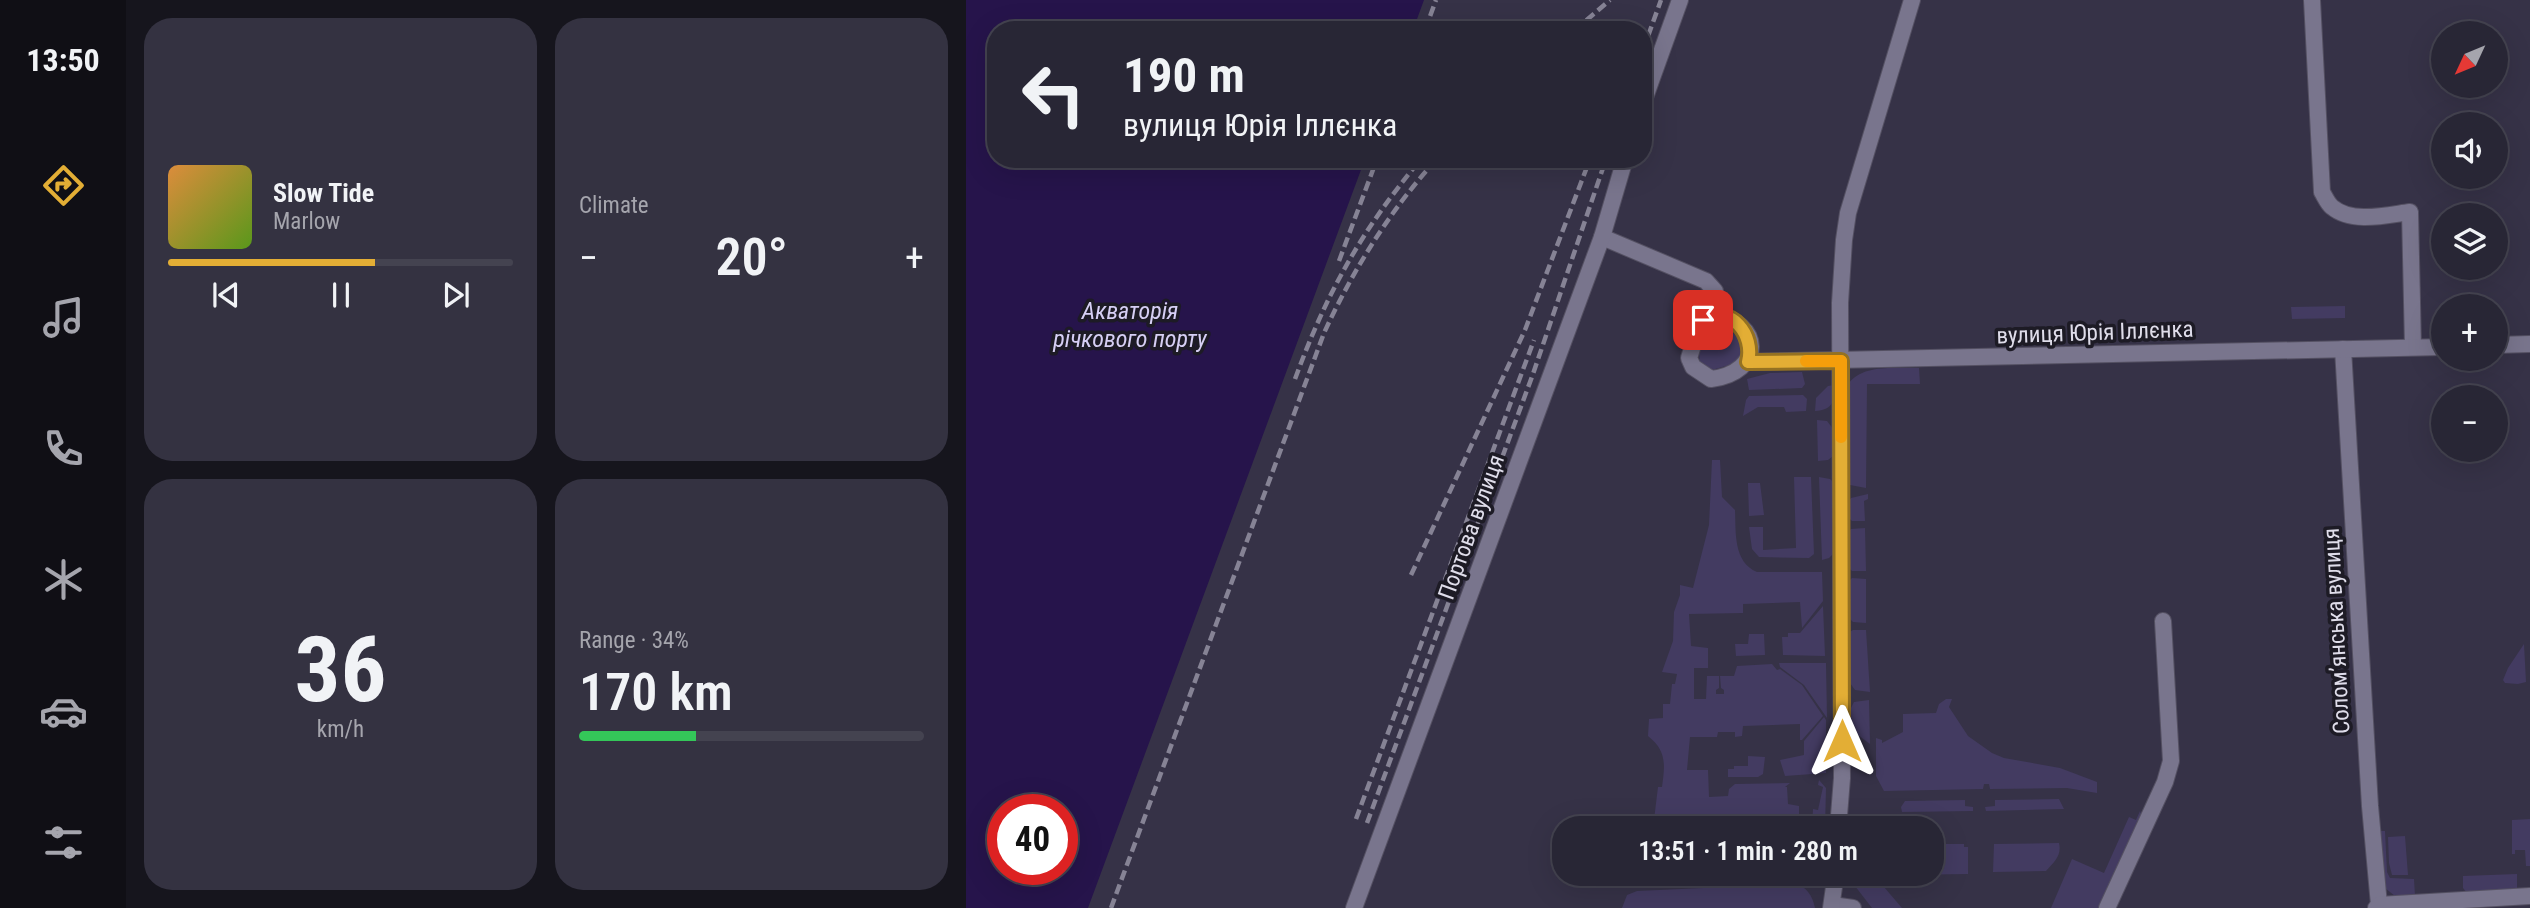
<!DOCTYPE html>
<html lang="en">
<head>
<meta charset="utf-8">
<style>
  :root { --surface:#282635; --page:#343241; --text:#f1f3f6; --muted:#a5a5ad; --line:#444350; --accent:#e3ae35 }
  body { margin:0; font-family:"Roboto Condensed",sans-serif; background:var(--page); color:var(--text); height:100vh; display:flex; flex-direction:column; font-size:26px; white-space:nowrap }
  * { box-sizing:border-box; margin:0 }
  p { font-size:23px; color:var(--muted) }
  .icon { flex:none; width:38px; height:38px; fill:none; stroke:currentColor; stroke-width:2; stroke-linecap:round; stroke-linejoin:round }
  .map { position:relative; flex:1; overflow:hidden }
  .sheet { display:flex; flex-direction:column; gap:18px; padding:18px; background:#16151d; width:840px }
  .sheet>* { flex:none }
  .banner { position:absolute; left:21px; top:21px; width:665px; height:147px; border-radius:28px; box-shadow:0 7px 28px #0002,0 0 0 2px var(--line); background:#282635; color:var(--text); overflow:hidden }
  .needle { width:46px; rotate:226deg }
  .controls { position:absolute; left:1465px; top:21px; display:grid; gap:14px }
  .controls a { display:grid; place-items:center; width:77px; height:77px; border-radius:50%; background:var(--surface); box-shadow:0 7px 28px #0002,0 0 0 2px var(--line); font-size:35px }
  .speed { position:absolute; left:21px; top:794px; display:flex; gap:14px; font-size:35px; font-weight:700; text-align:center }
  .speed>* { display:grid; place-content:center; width:91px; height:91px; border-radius:50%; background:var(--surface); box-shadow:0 7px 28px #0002,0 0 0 2px var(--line); line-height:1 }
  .speed .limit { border:10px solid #d22; background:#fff; color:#111 }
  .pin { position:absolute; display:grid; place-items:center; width:60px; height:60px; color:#fff; margin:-30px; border-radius:14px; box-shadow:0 4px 10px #0006 }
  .me { position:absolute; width:77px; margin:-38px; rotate:0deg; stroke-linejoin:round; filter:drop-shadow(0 0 5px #0008) }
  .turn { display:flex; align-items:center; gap:24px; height:147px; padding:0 21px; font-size:32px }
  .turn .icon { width:91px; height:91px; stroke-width:2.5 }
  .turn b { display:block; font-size:49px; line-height:60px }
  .big { font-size:52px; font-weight:600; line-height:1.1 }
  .sheet .tile { flex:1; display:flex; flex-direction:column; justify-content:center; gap:10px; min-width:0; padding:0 24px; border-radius:28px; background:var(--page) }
  .sheet .dial { align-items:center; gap:0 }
  .dial b { font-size:91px; line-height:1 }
  .song { display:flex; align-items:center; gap:21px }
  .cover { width:84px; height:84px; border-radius:10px; background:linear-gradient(135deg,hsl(30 70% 55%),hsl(90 70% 35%)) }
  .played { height:7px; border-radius:4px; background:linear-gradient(90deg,var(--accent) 60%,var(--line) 60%) }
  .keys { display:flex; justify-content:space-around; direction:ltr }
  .heat { display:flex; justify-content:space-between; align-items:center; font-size:38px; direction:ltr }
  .charge { height:10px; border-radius:5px; background:linear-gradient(90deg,#34c759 34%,var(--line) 0) }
  .sheet .tiles { flex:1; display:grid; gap:18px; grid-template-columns:repeat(2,1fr) }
  .trip { position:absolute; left:586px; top:816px; width:392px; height:70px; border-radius:28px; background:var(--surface); box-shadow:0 7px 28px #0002,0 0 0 2px var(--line); font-weight:600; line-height:70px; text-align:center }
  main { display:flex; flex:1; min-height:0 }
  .tabs { display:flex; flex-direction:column; width:126px; justify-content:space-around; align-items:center; background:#100f15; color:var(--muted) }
  .tabs .icon { width:49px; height:49px }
  .tabs .active { color:var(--accent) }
  .tabs b { font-size:32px; color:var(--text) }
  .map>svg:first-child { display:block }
  .green { fill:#433b61 }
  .water { fill:#26144b; fill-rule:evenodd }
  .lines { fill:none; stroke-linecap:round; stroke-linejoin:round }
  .minor-casing { stroke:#545062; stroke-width:18 }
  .minor { stroke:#79758d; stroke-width:16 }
  .rail { stroke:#868395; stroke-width:4.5; stroke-dasharray:10 5; stroke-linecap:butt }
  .route-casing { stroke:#947122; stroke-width:18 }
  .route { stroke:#e3ae35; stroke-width:12 }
  .slow { stroke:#f59e0b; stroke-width:12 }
  .labels { text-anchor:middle; stroke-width:7; stroke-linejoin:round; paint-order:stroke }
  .street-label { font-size:23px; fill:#dfddea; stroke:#1d1b25 }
  .water-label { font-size:24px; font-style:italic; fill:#d6cff4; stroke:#1d1b25 }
</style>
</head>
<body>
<main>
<nav class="tabs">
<b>13:50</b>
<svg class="icon active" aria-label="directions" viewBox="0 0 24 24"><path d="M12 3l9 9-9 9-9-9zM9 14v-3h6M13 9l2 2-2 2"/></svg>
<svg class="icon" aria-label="music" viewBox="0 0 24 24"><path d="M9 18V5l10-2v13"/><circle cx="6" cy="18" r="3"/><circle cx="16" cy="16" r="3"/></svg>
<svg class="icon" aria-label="phone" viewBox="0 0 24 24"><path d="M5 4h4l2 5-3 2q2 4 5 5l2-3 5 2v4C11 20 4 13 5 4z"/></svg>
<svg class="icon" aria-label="climate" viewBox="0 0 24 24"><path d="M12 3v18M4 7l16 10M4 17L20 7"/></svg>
<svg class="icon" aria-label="car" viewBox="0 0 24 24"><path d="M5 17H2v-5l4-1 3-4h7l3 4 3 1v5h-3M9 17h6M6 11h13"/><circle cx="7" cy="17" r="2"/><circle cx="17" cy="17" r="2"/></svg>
<svg class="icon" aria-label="filters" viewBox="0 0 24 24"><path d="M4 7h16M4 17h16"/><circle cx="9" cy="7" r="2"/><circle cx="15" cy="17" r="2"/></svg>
</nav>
<section class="sheet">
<div class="tiles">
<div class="tile">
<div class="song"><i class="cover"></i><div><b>Slow Tide</b><p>Marlow</p></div></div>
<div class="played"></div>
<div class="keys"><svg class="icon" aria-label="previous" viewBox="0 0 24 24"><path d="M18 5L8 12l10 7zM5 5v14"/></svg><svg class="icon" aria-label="pause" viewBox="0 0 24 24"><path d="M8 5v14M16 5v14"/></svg><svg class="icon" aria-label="next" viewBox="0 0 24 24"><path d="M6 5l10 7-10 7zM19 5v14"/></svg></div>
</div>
<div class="tile"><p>Climate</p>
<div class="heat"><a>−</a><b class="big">20°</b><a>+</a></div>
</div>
<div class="tile dial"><b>36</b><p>km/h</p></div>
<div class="tile"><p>Range · 34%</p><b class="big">170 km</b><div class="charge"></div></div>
</div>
</section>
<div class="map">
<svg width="1564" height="908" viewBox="0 0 1564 908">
  <rect width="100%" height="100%" fill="#363247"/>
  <g class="green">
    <path d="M1379 306V318L1326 319 1325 307Z"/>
    <path d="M752 324C770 330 785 348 767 364L746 370 734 364 733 354 743 328Z"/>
    <path d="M953 368 954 384H901L900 488 884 485 881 480 882 384C898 363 929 369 953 368Z"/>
    <path d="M836 372 839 384 836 388 783 390 781 379 804 373Z"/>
    <path d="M868 385C869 401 867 410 849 411L850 398 862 386Z"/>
    <path d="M837 395 841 399 840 411 820 412 818 407H792L777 416 780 400 783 396Z"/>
    <path d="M851 420 861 421 868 430 867 456 862 460 852 461Z"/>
    <path d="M746 460H754L756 497 769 510C770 532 767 562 791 572H856L857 601 836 628 834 602 777 604V613L723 614 725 646 742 648V668H728V699H740L741 676H753V688L750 690V694H758V690L755 688 754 676H768L771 666 806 664 811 670 814 669 836 685 857 716 836 740H834V724L777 726 776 736 769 737V732H752L751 737H724L721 770H742L743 797 762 796 763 789 769 784 824 783 819 787H821L822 804 833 806V814H815V827L820 828H787L785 820H778L753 828H687L692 787H696C699 765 701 751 682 736L683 719 697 718V704H704L706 684H709L711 674 696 672 707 641 708 612 714 595V585L727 588 743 525Z"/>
    <path d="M828 477H845L848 554 843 558 793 557 786 549 783 527H797V550L830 548Z"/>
    <path d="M853 477 864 479 868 483V553L863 558 856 560Z"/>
    <path d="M782 483H794L798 515 783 516Z"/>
    <path d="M902 494V499L898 501 899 521H886L881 516 882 502 885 498Z"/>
    <path d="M899 528 900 571H886L882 567V532L885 529Z"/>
    <path d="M886 578 900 579V623L887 622 883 618 882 582Z"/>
    <path d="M857 606 859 656 817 655 816 637H822V633H834Z"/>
    <path d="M887 630H900L904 692 889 690 884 683 882 633Z"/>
    <path d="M783 634H798L799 655 770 656 769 644H782Z"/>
    <path d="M1558 644 1560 682 1552 684 1539 683 1537 680 1542 668Z"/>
    <path d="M813 663H860L861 718 838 685 814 667Z"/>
    <path d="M980 699H986L983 707 1002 736 1026 753 1038 758 1094 768 1131 782V793L1101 788 1024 789 1023 784H1018L1017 789 918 791 910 776V738L916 740V743L937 732V714L970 713 973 704Z"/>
    <path d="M903 700 904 744 884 729V710L888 702Z"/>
    <path d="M858 717 860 720V773L819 776 814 760 838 755V741Z"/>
    <path d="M782 756 799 757 797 774 792 777H762V769H768V766H782Z"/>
    <path d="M853 780 860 788 859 828H846L847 809 852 810 857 787 852 785Z"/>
    <path d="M1093 799 1098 809 1020 811 1019 807 1029 806V800Z"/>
    <path d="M999 800V806L1007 807V811L936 812 935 807 939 801Z"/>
    <path d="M1174 811 1177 819 1135 908H1085L1106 859 1138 873 1163 817 1170 820Z"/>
    <path d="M1564 819V866H1560L1559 850H1549V854H1546V820Z"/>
    <path d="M1412 831H1419L1421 872 1424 878 1448 879 1449 896H1429L1419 888Z"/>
    <path d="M1439 836 1442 875H1426L1423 863 1422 837Z"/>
    <path d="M1093 843C1096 856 1088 862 1080 871L1027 872 1028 844Z"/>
    <path d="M966 844H998V847H1002V874L934 875V873H966Z"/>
    <path d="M885 873H906L936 908H906L882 877Z"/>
    <path d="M1551 874V890L1501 893 1497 888V876Z"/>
    <path d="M827 884C841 886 846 895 849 908H656L661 895 671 891Z"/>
  </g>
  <path class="water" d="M0 0H458L447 30H30V159H399L122 908H0ZM37 810H96V870H37Z"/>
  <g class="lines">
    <defs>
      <g id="minor">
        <path d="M1346 0 1356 192C1359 197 1362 204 1366 207 1386 224 1421 215 1444 212L1447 347"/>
        <path d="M677 103 714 0"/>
        <path d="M636 237 740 281 749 291 746 315"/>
        <path d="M746 315C797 321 799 372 745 379L727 367 723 358 734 323Z"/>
        <path d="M1530 345 1564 344"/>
        <path d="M1377 349 1404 806 1413 905 1410 908"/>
        <path d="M782 362 1477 347"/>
        <path d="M872 828 876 778 874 303 878 240 882 213 946 0"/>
        <path d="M866 905 887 908"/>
        <path d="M1413 905 1564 896"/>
        <path d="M388 908 636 237 659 159"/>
        <path d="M865 908 870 873"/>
        <path d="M1141 908 1199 782 1205 761 1197 621"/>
      </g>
    </defs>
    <use href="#minor" class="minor-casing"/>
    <use href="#minor" class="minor"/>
    <g class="rail">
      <path d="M459 30 470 0"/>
      <path d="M609 30 644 0"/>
      <path d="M677 50 695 0"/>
      <path d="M373 261 411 159"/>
      <path d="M329 379C361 292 395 231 455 159"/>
      <path d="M445 575 559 330 624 159"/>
      <path d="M390 819 568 340"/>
      <path d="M401 823 567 374 640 159"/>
      <path d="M145 908 358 333C387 270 424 210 471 159"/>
    </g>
  </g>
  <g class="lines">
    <defs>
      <path id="route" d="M737 320C765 304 789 335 782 362L875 361 876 741"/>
    </defs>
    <use href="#route" class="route-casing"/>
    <use href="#route" class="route"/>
    <path class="slow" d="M840 361H875V437"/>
  </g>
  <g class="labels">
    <g class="street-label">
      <text transform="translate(1129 332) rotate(-2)" y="8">вулиця Юрія Іллєнка</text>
      <text transform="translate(505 527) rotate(-70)" y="8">Портова вулиця</text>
      <text transform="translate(1370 631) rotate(-93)" y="8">Соломʼянська вулиця</text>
    </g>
    <g class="water-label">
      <text x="164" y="319">Акваторія<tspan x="164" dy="28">річкового порту</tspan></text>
    </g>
  </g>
</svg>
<div class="controls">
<a><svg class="needle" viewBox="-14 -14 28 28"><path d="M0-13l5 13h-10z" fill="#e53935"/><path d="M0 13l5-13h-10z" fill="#a5a5ad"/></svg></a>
<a><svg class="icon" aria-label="sound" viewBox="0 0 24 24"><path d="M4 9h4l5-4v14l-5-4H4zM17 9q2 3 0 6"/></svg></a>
<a><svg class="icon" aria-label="layers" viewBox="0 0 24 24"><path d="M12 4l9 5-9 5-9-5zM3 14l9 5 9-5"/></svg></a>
<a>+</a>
<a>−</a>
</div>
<div class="speed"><div class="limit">40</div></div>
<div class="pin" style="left:737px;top:320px;background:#d93025"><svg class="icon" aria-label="arrive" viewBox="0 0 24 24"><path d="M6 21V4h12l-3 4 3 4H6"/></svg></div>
<svg class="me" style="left:876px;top:741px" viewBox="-20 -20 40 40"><path d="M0-17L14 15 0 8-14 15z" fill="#e3ae35" stroke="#fff" stroke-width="4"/></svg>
<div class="trip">13:51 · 1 min · 280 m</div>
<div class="banner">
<div class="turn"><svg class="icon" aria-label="left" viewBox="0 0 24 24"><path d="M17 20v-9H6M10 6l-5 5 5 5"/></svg><div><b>190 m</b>вулиця Юрія Іллєнка</div></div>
</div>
</div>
</main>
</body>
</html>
